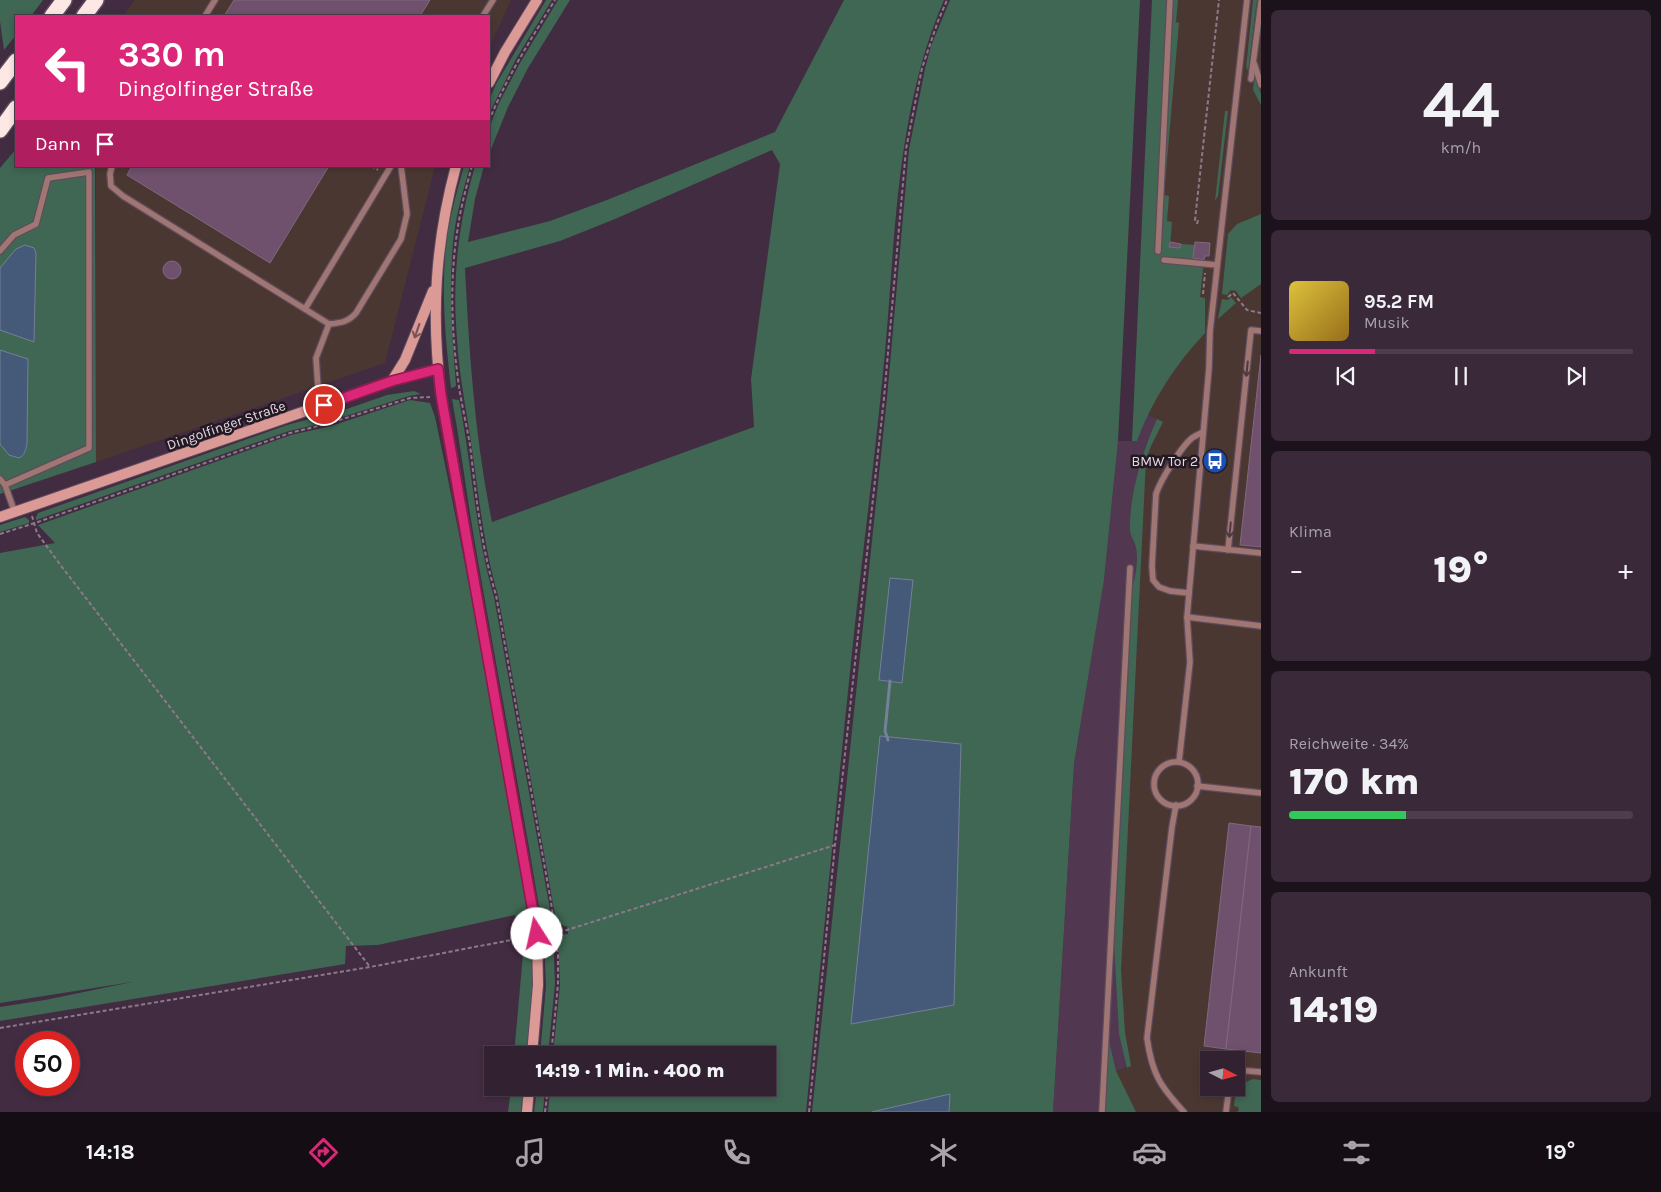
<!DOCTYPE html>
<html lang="de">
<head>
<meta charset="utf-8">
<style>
  :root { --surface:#322131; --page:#3a2939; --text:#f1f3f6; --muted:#a8a3ab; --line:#4d3e4d; --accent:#db2777 }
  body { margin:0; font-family:Karla,sans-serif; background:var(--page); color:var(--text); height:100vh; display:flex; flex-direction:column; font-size:19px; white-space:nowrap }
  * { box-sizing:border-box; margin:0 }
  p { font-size:16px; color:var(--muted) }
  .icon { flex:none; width:28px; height:28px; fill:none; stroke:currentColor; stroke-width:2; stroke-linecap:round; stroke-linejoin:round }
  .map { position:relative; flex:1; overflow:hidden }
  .drawer { display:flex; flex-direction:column; gap:10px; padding:10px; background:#1c121b; width:400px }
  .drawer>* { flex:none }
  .hud { position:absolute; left:15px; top:15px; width:475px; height:152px; border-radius:0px; box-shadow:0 2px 8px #0003,0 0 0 1px var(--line); background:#db2777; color:#fff; overflow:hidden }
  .needle { width:32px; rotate:96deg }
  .fabs { position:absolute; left:1200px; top:1051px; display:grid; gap:10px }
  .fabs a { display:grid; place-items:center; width:45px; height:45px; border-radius:0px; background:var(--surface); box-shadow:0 2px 8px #0003,0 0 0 1px var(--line); font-size:25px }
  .speed { position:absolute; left:15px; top:1031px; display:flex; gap:10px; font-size:25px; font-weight:700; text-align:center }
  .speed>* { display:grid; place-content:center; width:65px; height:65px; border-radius:50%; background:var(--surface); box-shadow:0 2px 8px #0003,0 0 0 1px var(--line); line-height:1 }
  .speed .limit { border:8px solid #d22; background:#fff; color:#111 }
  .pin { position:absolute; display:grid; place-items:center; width:42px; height:42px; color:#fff; margin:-21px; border:2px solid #fff; border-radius:50%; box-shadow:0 1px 5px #0007 }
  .me { position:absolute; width:55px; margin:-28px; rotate:350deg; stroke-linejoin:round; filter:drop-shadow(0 0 4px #0008) }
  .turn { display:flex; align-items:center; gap:18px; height:105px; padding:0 20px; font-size:22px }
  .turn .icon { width:65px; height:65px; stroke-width:2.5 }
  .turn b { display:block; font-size:35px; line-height:42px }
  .then { display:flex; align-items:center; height:48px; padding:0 20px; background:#0003; gap:10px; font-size:19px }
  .big { font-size:38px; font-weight:800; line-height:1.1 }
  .drawer .card { flex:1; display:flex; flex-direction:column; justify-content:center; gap:8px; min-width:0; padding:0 18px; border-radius:8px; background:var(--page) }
  .drawer .dial { align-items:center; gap:0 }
  .dial b { font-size:65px; line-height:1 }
  .song { display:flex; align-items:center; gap:15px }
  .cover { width:60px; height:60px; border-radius:8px; background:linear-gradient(135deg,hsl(50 70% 55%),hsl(40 70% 35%)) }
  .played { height:5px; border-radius:2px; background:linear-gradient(90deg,var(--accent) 25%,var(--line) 25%) }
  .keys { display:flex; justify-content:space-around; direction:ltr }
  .heat { display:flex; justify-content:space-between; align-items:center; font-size:28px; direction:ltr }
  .charge { height:8px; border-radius:4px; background:linear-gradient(90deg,#34c759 34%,var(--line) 0) }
  .trip { position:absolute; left:484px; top:1046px; width:292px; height:50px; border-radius:0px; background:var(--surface); box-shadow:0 2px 8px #0003,0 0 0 1px var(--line); font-weight:800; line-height:50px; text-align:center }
  .tabs { display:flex; height:80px; justify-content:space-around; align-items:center; background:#140d14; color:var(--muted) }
  .tabs .icon { width:35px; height:35px }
  .tabs .selected { color:var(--accent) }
  .tabs b { font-size:22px; color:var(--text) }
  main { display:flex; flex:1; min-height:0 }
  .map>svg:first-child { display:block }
  .built { fill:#51374f }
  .industrial { fill:#4b3732; fill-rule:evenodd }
  .green { fill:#3f6753; fill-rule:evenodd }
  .water { fill:#455a79; stroke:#758099 }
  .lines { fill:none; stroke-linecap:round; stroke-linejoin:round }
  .stream { stroke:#758099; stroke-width:3 }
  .building { fill:#6f516d; stroke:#81687f }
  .lane-casing { stroke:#5f4b5e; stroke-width:8 }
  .secondary-casing { stroke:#5f4b5e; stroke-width:12 }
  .highway-casing { stroke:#5f4b5e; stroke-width:18 }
  .path { stroke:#8c7a8b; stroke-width:2; stroke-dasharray:4 2.5; stroke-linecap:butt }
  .lane { stroke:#a07673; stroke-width:5.5 }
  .secondary { stroke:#dc9a96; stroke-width:10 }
  .highway { stroke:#fde8e6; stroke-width:15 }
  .oneway { stroke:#765356 }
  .oneway2 { stroke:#4f3a3e }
  .route-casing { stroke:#8e194d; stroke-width:12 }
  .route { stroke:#db2777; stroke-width:9 }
  .labels { text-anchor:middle; stroke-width:5; stroke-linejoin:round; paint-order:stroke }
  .street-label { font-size:14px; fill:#e5d7e4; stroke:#231922 }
  .poi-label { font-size:14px; fill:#e5d7e4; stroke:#231922; text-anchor:end }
</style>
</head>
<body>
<main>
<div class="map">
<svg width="1261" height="1112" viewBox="0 0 1261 1112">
  <rect width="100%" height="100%" fill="#422c41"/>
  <path class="built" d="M1147 414 1163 422 1131 1066 1116 1071 1114 1112H1053L1074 764 1104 580 1118 441H1137Z"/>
  <g class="industrial">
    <path d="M135 0H511L489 48V16H123Z"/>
    <path d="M1167 0H1261V1112H1114L1116 1071 1131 1066 1125 1033 1121 970 1146 459 1151 446 1163 422 1147 414ZM1209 1060H1236V1088H1209Z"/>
    <path d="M96 166H435L385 363 96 462Z"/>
  </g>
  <g class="green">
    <path d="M0 0H43L31 16H16V35L4 50 0 21Z"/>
    <path d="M546 0H552L516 59 489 114V100L496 84Z"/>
    <path d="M558 0H570L528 68 508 107 489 154V128L499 103 520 63Z"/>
    <path d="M844 0H944C892 120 896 255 882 383 874 463 864 543 855 624 838 786 822 949 806 1112H548L550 1088H768V1055H553L560 985 558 935 568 934 567 925 566 927 562 925 557 926 498 595C484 548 479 497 472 449 467 412 459 376 457 339 452 279 458 224 475 166H484L475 199 468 242 550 221 607 200 775 132ZM772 150 780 164 751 379 754 427 492 522C475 439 469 352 465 268L560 241 615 219Z"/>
    <path d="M950 0H1140L1118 441 1104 580 1074 764 1053 1112H812L887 398 909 149 925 69 931 46Z"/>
    <path d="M1152 0H1178L1176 22 1179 23 1164 195 1169 196 1167 221 1172 222 1170 247 1180 248 1181 244 1195 245 1194 258 1204 260 1200 297 1205 298V333C1175 365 1152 400 1137 441H1132Z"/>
    <path d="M1253 0H1257L1248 71 1246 66 1247 59Z"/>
    <path d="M1255 74 1261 94V105L1253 90Z"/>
    <path d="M1225 111H1228L1218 196 1215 201Z"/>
    <path d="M16 149V166H95L96 462 0 494V168Z"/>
    <path d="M464 166H470C464 188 457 211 454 234 448 284 452 334 456 385L455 387 451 388C445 336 440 282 448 230 452 209 458 187 464 166Z"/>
    <path d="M1261 214V284L1241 298 1236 291 1231 290 1227 295 1222 294 1228 234 1237 224Z"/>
    <path d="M1231 297 1236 303 1218 319 1222 299 1228 300Z"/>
    <path d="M414 391 421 394 409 396 343 417 341 411 387 395Z"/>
    <path d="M452 399 459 400C472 465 475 533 494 597L549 904 552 925 546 927 542 924C522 803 499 682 478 561 468 507 462 453 452 399Z"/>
    <path d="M410 400 430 403 435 417C471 586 501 756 530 927L527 932 520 934 515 915 378 945 346 946 345 964 0 1021V1007L45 1000 132 982 0 1003V553L55 543 38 525 291 435 331 426Z"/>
    <path d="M325 415 328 422 289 431 36 520V517L38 513 287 425Z"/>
    <path d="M1157 419 1163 422 1151 446 1146 459 1121 970 1125 1033 1131 1066 1127 1068 1119 1034 1114 944 1130 593C1135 582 1139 559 1136 548 1135 541 1130 536 1130 530 1129 495 1143 450 1157 419Z"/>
    <path d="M25 517 29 520V523L0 532V525Z"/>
    <path d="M553 936 555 984 548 1055H540L546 986 544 941Z"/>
    <path d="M528 938C539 952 528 1034 526 1055H514L523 954 516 940Z"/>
    <path d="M1109 1041 1116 1071 1136 1112H1105Z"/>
    <path d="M1253 1079 1261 1080V1112H1236L1239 1111 1238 1107 1234 1106C1235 1093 1239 1084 1253 1079Z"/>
    <path d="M511 1088H523L521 1112H508Z"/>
    <path d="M537 1088H545L543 1112H534Z"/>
  </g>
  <g class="water">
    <path d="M25 245 34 248 36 253 34 342 0 330V268L16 249Z"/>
    <path d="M0 350 28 359 27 443C26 449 25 455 19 458L9 455 0 444Z"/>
    <path d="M890 578 913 580 902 683 879 680Z"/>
    <path d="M880 736 961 744 954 1005 851 1024Z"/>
    <path d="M950 1094 949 1112H872Z"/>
  </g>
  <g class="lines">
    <path class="stream" d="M888 740 885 731 890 681"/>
  </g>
  <g class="building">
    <path d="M234 0H430L420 16H224Z"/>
    <path d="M132 166H329L270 263 127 175Z"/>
    <path d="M1170 242 1181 244 1180 248 1169 247Z"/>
    <path d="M1195 242 1210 243 1209 256H1205L1204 260 1193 258Z"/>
    <circle cx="172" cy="270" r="9"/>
    <path d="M1261 355V547L1240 545Z"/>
    <path d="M1229 823 1251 826 1226 1049 1204 1046Z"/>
    <path d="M1251 826 1261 827V1053L1226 1049Z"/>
  </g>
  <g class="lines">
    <defs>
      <g id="lane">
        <path d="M205 16 215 0"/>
        <path d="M483 16 493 0"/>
        <path d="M1254 63 1261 85"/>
        <path d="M1251 79 1261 2"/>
        <path d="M112 166 110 174 111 186 123 196 329 324C341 323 348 322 356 313L401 239 407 214 401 166"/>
        <path d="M0 251 14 235 36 224 48 178 89 172V448L5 485"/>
        <path d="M1158 251 1170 0"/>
        <path d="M1164 260 1217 265"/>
        <path d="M305 309 391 166"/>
        <path d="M325 405 318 388 316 358 329 324"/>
        <path d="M0 479 5 485 15 513"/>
        <path d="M1193 546 1261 553"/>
        <path d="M1228 550 1251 330 1261 331"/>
        <path d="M1189 593 1170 591 1159 587 1153 580 1152 566 1156 494C1160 481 1181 447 1192 438 1195 436 1199 434 1203 432"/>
        <path d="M1187 617 1261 626"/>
        <circle cx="1176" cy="784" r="22"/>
        <path d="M1179 762 1190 662 1187 617 1209 368 1210 331 1247 0"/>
        <path d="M1197 786 1261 793"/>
        <path d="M1176 805 1172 827 1147 1038C1152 1074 1160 1086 1184 1112"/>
        <path d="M1236 1070 1261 1072"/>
        <path d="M1102 1112 1130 568"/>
        <path d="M1226 1112 1229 1088"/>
      </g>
      <g id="secondary">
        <path d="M489 83 505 52 537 0"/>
        <path d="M456 166C435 244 431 315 441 395L537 934 538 985 532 1055"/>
        <path d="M392 381 405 360 433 291"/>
        <path d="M0 517 392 381 438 369"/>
        <path d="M527 1112 529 1088"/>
      </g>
      <g id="highway">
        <path d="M52 16 64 0"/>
        <path d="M84 16 96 0"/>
        <path d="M0 82 16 61"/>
        <path d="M0 130 16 108"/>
      </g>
    </defs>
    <use href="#lane" class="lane-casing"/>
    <use href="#secondary" class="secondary-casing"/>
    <use href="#highway" class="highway-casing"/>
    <g class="path">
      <path d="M489 121C506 78 531 39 555 0"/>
      <path d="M371 166 378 170"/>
      <path d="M472 166C466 188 460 210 457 233 449 285 452 341 460 393 463 410 467 428 470 445 476 495 481 547 496 595L551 902 558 955V984L551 1055"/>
      <path d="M1197 224 1198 220H1195L1219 0"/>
      <path d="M1203 294 1205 273"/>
      <path d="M1228 297 1233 293 1247 310 1261 313"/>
      <path d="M32 516 37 533 62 567 370 967"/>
      <path d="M0 534 35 523 290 433 330 423 410 398 430 397"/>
      <path d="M546 932 567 930 835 845"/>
      <path d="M0 1028 370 967 527 937"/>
      <path d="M545 1112 548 1088"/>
      <path d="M809 1112 835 845 884 398 906 149 922 68 938 21 947 0"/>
    </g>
    <use href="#lane" class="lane"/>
    <use href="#secondary" class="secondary"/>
    <use href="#highway" class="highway"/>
  </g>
  <defs><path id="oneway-shaft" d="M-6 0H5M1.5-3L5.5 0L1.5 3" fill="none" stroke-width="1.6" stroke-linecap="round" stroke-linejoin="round" transform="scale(1.25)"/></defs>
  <use class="oneway" href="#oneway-shaft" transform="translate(417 331) rotate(109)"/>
  <g class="oneway2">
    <use href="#oneway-shaft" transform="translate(1247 369) rotate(96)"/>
    <use href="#oneway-shaft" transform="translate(1230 530) rotate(96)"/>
  </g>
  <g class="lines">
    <defs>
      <path id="route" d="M324 405 392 381 438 369 441 395 537 934"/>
    </defs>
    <use href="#route" class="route-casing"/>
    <use href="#route" class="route"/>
  </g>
  <defs>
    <symbol id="bus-disc" viewBox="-11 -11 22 22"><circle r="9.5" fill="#1a4fb4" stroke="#231922"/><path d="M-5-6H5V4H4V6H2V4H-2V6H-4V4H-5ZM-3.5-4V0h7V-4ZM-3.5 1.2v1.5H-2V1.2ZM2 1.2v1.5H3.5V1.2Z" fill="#fff"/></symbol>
  </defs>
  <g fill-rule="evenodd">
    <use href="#bus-disc" x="1201" y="447" width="28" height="28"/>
  </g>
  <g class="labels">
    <g class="street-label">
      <text transform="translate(226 425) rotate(-19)" y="5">Dingolfinger Straße</text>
    </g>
    <g class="poi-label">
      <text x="1198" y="466">BMW Tor 2</text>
    </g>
  </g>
</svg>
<div class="fabs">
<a><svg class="needle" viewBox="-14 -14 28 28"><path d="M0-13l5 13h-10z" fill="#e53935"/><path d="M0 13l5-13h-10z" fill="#a8a3ab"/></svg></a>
</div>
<div class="speed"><div class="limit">50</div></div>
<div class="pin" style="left:324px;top:405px;background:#d93025"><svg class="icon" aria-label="arrive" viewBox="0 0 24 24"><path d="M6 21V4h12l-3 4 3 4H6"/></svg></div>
<svg class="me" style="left:537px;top:934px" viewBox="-20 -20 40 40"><circle r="19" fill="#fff"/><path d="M0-13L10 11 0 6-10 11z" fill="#db2777"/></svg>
<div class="trip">14:19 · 1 Min. · 400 m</div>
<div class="hud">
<div class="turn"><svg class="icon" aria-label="left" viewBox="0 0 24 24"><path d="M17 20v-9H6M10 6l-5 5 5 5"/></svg><div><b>330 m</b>Dingolfinger Straße</div></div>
<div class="then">Dann<svg class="icon" aria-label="arrive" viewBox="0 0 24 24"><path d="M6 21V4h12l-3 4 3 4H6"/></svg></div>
</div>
</div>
<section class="drawer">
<div class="card dial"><b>44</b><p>km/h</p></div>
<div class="card">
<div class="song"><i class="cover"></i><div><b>95.2 FM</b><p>Musik</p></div></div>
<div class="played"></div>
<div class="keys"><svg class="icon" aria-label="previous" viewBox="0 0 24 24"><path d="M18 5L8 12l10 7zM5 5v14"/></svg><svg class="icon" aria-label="pause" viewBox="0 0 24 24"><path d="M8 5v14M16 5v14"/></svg><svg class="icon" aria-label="next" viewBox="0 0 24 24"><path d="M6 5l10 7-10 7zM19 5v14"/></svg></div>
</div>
<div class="card"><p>Klima</p>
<div class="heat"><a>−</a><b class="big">19°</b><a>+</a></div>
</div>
<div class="card"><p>Reichweite · 34%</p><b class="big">170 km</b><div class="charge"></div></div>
<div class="card"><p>Ankunft</p><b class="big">14:19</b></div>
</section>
</main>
<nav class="tabs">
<b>14:18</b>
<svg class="icon selected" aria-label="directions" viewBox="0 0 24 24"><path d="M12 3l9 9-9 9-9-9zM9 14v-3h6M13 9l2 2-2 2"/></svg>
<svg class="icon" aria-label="music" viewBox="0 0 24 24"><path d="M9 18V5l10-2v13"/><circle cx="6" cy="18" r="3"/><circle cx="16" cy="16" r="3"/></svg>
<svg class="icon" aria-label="phone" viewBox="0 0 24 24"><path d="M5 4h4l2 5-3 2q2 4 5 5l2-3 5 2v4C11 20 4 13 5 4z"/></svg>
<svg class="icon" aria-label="climate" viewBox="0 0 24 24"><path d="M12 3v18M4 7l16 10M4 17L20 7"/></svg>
<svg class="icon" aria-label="car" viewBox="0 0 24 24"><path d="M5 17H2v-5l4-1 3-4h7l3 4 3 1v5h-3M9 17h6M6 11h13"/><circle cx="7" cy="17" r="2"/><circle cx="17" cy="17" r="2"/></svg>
<svg class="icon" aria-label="filters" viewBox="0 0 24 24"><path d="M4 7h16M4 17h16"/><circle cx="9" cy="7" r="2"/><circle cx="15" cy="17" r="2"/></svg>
<b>19°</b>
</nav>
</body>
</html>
